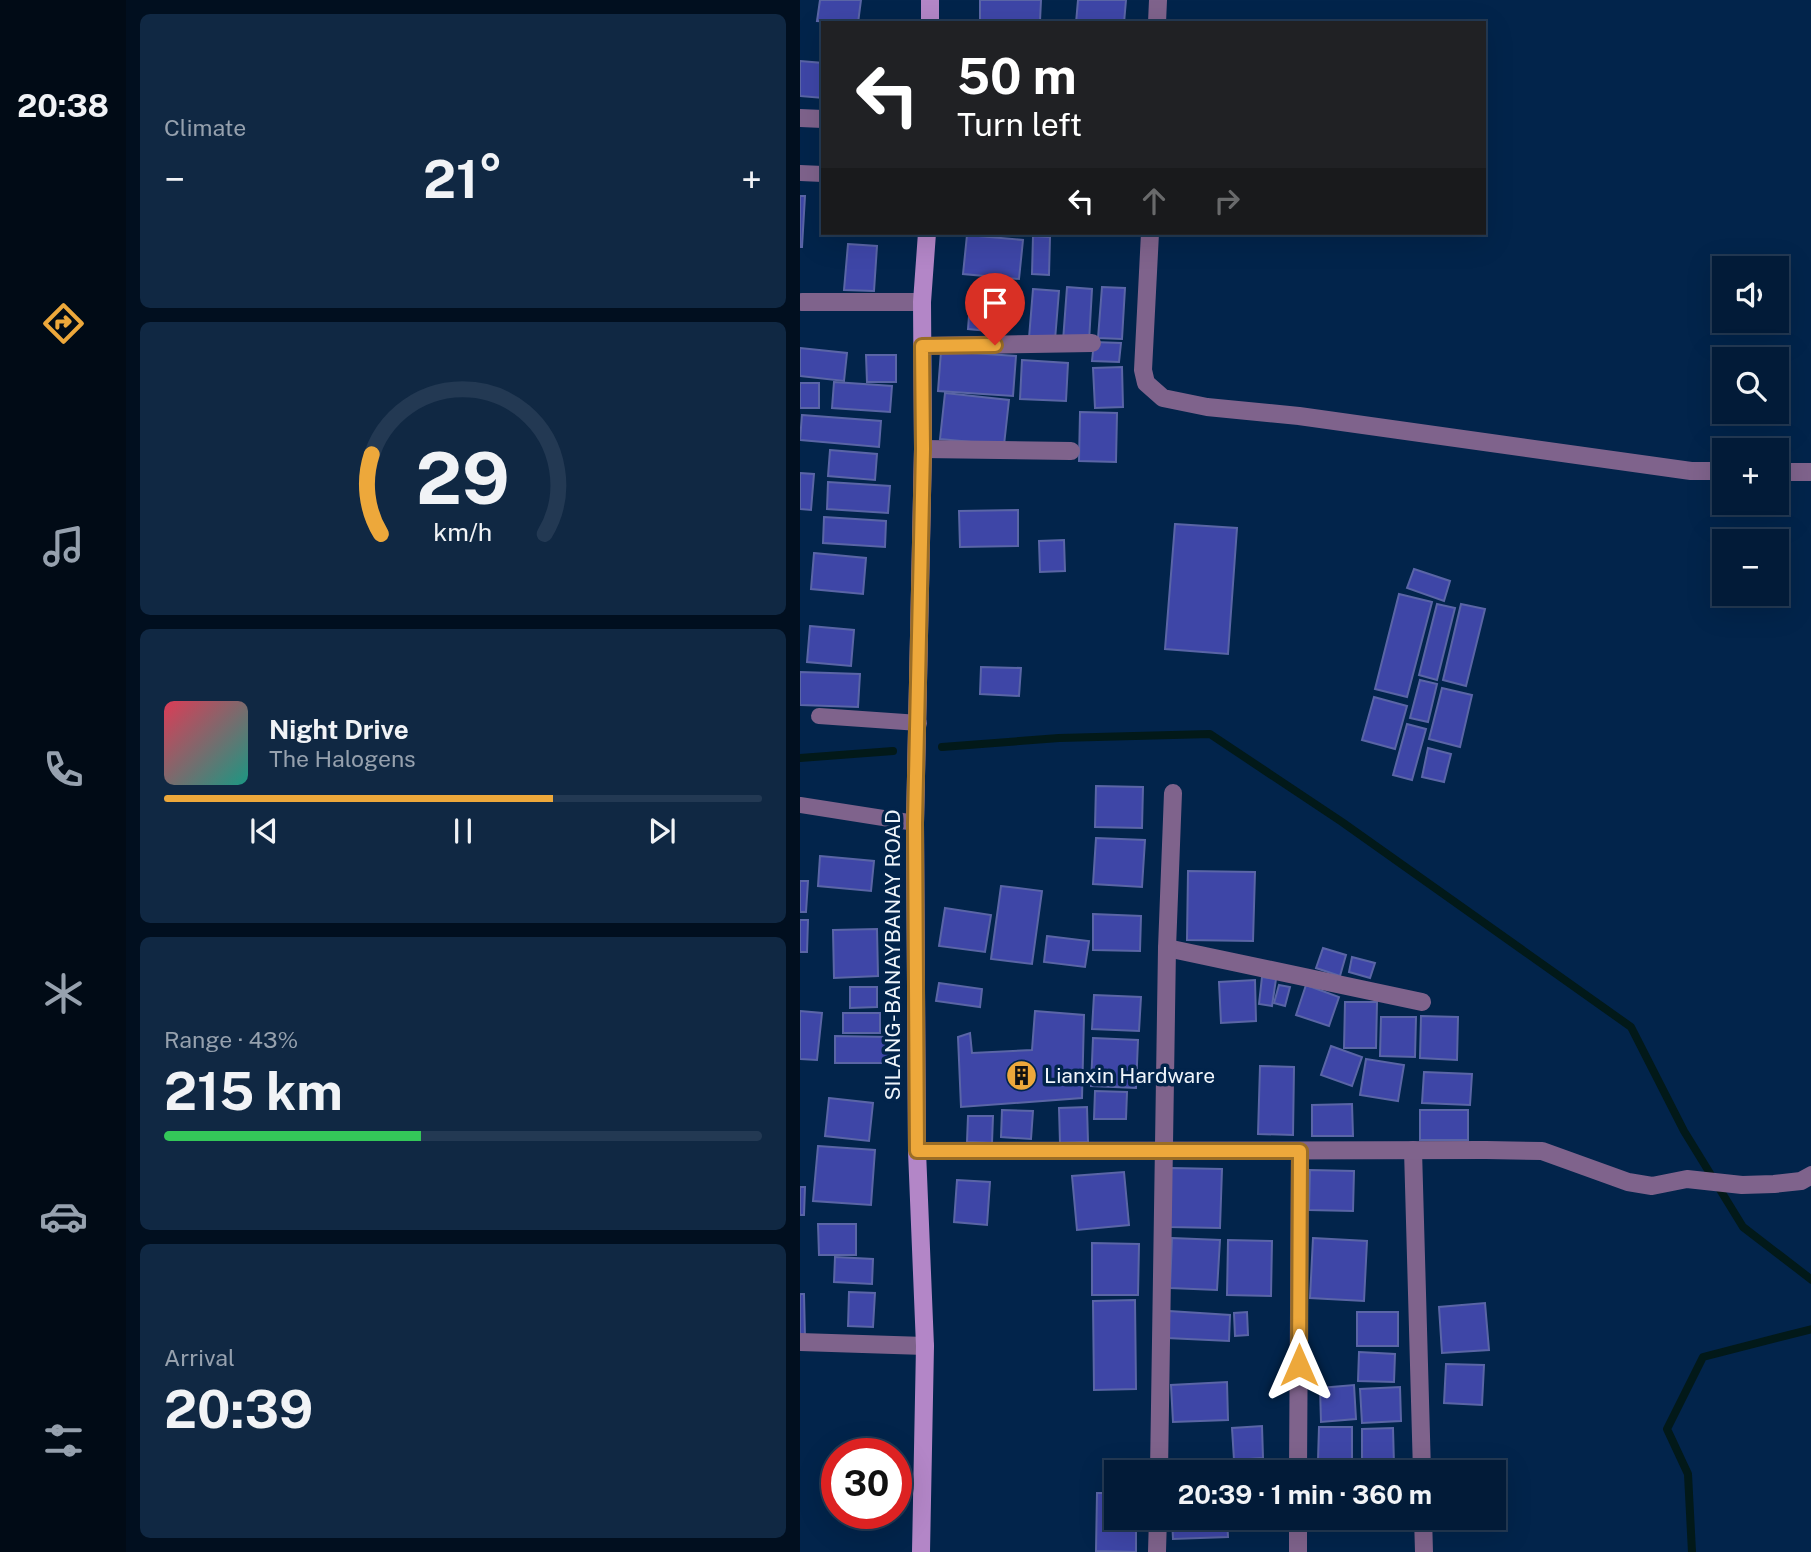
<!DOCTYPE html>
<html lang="en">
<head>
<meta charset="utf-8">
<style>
  :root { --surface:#021b38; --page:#102843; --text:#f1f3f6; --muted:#96a1ae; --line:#233953; --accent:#eda83b }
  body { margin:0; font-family:"Public Sans",sans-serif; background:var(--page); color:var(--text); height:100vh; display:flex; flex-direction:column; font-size:26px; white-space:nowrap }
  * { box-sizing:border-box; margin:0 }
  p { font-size:23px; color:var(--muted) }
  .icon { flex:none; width:38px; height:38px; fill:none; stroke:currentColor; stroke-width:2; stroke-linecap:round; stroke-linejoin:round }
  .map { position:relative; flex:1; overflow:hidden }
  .side { display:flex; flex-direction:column; gap:14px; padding:14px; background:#010f1f; width:674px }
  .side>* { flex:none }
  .banner { position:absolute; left:21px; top:21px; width:665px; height:214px; border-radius:0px; box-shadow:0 7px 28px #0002,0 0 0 2px var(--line); background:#202124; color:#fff; overflow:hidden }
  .tools { position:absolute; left:912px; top:256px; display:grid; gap:14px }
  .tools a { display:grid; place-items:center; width:77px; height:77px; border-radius:0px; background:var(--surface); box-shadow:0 7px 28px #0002,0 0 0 2px var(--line); font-size:35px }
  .speed { position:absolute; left:21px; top:1438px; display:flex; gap:14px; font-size:35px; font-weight:700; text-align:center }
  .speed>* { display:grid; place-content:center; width:91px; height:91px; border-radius:50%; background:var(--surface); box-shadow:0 7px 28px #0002,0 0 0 2px var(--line); line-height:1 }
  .speed .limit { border:10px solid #d22; background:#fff; color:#111 }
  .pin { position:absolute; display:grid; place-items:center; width:60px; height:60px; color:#fff; margin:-72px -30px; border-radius:50% 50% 50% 0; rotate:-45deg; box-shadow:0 0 7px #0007 }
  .pin .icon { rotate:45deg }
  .me { position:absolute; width:77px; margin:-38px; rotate:0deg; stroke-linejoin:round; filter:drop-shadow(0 0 5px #0008) }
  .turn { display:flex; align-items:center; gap:24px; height:147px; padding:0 21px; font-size:32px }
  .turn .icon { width:91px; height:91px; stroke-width:2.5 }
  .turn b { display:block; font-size:49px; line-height:60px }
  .lanes { display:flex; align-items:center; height:66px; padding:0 21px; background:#0003; justify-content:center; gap:35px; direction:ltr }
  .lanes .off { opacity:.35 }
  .big { font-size:52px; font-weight:700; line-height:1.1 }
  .side .tile { flex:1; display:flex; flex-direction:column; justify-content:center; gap:10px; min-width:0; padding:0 24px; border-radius:10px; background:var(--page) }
  .side .dial { align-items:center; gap:0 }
  .dial svg { height:182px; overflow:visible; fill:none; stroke:var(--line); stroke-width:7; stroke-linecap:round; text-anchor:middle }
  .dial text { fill:var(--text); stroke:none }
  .song { display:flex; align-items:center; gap:21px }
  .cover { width:84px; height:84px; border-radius:10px; background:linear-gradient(135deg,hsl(350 70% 55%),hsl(170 70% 35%)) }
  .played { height:7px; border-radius:4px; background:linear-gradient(90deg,var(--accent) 65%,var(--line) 65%) }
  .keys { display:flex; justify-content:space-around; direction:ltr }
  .heat { display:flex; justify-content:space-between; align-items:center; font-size:38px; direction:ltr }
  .charge { height:10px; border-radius:5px; background:linear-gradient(90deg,#34c759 43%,var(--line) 0) }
  .trip { position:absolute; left:304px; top:1460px; width:402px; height:70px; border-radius:0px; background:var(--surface); box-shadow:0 7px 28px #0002,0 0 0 2px var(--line); font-weight:700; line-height:70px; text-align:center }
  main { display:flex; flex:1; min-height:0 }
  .menu { display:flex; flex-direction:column; width:126px; justify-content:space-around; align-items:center; background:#010b16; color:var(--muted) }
  .menu .icon { width:49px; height:49px }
  .menu .current { color:var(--accent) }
  .menu b { font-size:32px; color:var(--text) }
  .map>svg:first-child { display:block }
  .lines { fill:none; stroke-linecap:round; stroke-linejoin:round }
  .stream { stroke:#021919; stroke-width:8 }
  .building { fill:#3e46a7; stroke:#5a65a6; stroke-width:2 }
  .lane { stroke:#7f638c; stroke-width:16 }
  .street { stroke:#7f638c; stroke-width:18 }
  .secondary { stroke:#b386c7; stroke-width:18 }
  .route-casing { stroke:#9a6d26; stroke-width:18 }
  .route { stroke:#eda83b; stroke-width:12 }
  .labels { text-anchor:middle; stroke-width:7; stroke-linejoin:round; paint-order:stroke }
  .street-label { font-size:21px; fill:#eff5fb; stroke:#02244b }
  .poi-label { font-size:21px; fill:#eff5fb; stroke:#02244b; text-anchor:start }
</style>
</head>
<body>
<main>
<nav class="menu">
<b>20:38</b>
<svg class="icon current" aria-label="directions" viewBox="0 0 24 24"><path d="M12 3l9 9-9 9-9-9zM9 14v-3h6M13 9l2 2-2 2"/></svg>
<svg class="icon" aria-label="music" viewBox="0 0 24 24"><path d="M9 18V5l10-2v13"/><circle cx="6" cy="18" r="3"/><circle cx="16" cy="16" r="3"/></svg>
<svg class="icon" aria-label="phone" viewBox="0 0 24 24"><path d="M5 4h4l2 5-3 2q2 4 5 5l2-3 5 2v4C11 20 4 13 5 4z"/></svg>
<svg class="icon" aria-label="climate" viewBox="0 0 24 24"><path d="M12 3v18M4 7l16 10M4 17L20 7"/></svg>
<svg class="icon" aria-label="car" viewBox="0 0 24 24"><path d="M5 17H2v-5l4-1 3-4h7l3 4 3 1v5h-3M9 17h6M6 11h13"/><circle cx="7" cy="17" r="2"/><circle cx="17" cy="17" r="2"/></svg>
<svg class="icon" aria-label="filters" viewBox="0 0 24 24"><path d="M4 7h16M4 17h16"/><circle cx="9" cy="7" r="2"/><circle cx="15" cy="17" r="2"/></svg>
</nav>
<section class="side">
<div class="tile"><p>Climate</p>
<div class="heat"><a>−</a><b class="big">21°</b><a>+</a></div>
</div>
<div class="tile dial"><svg viewBox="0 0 100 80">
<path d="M14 69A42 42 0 1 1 86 69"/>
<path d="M14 69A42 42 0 0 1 10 34" stroke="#eda83b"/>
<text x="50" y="56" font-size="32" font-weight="700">29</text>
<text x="50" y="72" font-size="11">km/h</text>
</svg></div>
<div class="tile">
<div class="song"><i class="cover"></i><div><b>Night Drive</b><p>The Halogens</p></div></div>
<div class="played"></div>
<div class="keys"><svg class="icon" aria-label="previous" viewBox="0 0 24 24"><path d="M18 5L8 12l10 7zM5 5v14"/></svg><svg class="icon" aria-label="pause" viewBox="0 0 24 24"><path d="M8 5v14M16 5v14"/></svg><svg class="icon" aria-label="next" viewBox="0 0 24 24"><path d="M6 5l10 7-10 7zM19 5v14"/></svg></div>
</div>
<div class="tile"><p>Range · 43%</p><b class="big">215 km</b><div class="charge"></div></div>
<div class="tile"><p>Arrival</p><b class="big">20:39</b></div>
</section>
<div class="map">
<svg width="1012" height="1552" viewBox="0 0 1012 1552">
  <rect width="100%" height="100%" fill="#02244b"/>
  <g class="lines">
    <g class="stream">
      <path d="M142 747 259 738 410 734 542 822 831 1027 884 1131 943 1227 1012 1280"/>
      <path d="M0 758 93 751"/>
      <path d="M892 1552 888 1474 867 1429 903 1357 1012 1329"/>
    </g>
  </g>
  <g class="building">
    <path d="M20 0H61L58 23 17 21Z"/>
    <path d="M180 0H241L240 21H180Z"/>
    <path d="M278 0H326L324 23H276Z"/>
    <path d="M0 61 23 63V98L0 96Z"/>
    <path d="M0 196H5L2 247H0Z"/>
    <path d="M167 235 223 240 219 279 163 274Z"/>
    <path d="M233 236 250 237 249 275 232 274Z"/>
    <path d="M48 244 77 246 74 291 44 290Z"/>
    <path d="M267 287 292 289 289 342 263 341Z"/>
    <path d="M302 287 325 288 322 339 298 338Z"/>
    <path d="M233 289 259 291 255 340 229 338Z"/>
    <path d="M171 290 203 293 199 332 168 329Z"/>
    <path d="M294 342 321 343 319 362 292 361Z"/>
    <path d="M0 348 47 353 44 381 0 376Z"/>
    <path d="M141 351 216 356 213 396 138 391Z"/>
    <path d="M66 355H96V382H67Z"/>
    <path d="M222 360 268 363 266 401 220 399Z"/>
    <path d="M322 367 323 407 295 408 293 368Z"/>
    <path d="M34 382 92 386 90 412 32 408Z"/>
    <rect x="0" y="383" width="19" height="25"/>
    <path d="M145 393 209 400 204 445 140 439Z"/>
    <path d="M280 412 317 413 316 462 279 461Z"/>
    <path d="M2 415 81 421 79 447 0 440Z"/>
    <path d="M30 450 77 454 75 480 28 476Z"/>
    <path d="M0 473 14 474 11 510 0 509Z"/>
    <path d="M28 482 90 486 88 513 27 509Z"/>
    <path d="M218 510V546L160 547 159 511Z"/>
    <path d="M24 517 86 521 85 547 23 543Z"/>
    <path d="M375 524 437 528 428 654 365 649Z"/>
    <path d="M264 540 265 571 240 572 239 541Z"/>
    <path d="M14 553 66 558 63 594 11 589Z"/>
    <path d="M614 569 650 581 644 601 607 588Z"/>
    <path d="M599 594 632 602 607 697 575 689Z"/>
    <path d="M637 604 655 608 637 680 619 675Z"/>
    <path d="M661 604 685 609 666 686 643 680Z"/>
    <path d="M10 626 54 630 51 666 7 662Z"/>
    <path d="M181 667 221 668 219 696 180 694Z"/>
    <path d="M0 672 60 674 58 707 0 705Z"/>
    <path d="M620 680 637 684 628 722 610 718Z"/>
    <path d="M642 688 672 695 660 747 629 739Z"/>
    <path d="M574 697 607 706 595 749 562 740Z"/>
    <path d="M607 724 626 729 612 780 593 775Z"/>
    <path d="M628 748 651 754 644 782 622 777Z"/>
    <path d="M296 786 343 787 342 828 295 827Z"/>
    <path d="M296 838 345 840 342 887 293 884Z"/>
    <path d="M20 856 74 861 71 891 18 886Z"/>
    <path d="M388 871 455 872 453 941 387 940Z"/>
    <path d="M0 881H8L6 912H0Z"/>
    <path d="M201 886 242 891 232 964 191 959Z"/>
    <path d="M145 908 191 915 185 952 139 946Z"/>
    <path d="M293 914 341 916 340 951 293 950Z"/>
    <path d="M0 920H8L7 952H0Z"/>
    <path d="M77 929 78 976 34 978 33 930Z"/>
    <path d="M247 936 289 941 285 967 244 962Z"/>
    <path d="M523 948 546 955 540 976 516 968Z"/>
    <path d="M552 957 575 963 570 978 549 972Z"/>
    <path d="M462 977 476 979 472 1006 459 1004Z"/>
    <path d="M455 980 456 1021 421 1023 419 982Z"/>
    <path d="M139 983 182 989 180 1007 136 1001Z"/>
    <path d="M479 985 490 987 485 1006 474 1003Z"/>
    <path d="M506 985 539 997 529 1026 496 1015Z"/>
    <path d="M50 987H77V1007L50 1008Z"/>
    <path d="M294 995 341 997 339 1031 292 1029Z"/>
    <path d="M545 1002H577L576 1048H544Z"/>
    <path d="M0 1011 22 1013 17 1060 0 1059Z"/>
    <path d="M235 1011 284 1015 282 1098 161 1107 158 1037 170 1033 172 1053 232 1050Z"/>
    <rect x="43" y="1013" width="37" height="20"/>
    <path d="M621 1016 658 1017 657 1060 620 1058Z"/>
    <path d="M581 1017H616L615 1057 580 1056Z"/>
    <path d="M35 1036 90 1037V1063H35Z"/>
    <path d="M293 1038 338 1040 336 1088 291 1086Z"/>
    <path d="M531 1046 562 1057 552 1086 521 1075Z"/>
    <path d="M566 1059 604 1065 598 1101 560 1095Z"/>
    <path d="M460 1066 494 1067 493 1135 458 1134Z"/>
    <path d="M624 1072 672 1074 670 1105 622 1103Z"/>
    <path d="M295 1091 327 1092 326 1119H294Z"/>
    <path d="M29 1098 73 1103 69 1141 25 1136Z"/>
    <path d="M552 1104 553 1136H512V1105Z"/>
    <path d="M287 1107 288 1142 260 1143 259 1108Z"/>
    <path d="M202 1110 233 1111 231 1139 201 1137Z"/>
    <rect x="620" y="1110" width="48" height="30"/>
    <path d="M168 1116H193L192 1143 167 1142Z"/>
    <path d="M18 1146 75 1150 71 1205 13 1201Z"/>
    <path d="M371 1168 422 1169 420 1228 370 1227Z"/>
    <path d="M510 1170 554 1171 553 1211 509 1210Z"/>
    <path d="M324 1172 329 1225 277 1230 272 1176Z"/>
    <path d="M157 1180 190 1182 187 1225 154 1222Z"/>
    <path d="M0 1187H5L4 1215H0Z"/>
    <path d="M18 1224H56V1255H19Z"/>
    <path d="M372 1238 420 1240 417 1290 370 1288Z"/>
    <path d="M513 1238 567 1241 564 1301 510 1298Z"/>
    <path d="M428 1240 472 1241 471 1296 427 1295Z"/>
    <path d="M292 1243 339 1244 338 1295H292Z"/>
    <path d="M35 1257 73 1259 72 1284 34 1282Z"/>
    <path d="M49 1292 75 1293 73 1327 48 1326Z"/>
    <path d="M0 1294H4L5 1337 0 1338Z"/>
    <path d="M335 1300 336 1389 294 1390 293 1301Z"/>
    <path d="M685 1303 689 1350 642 1353 639 1307Z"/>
    <path d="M369 1311 430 1315 429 1341 367 1338Z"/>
    <path d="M447 1312 448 1335 435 1336 434 1313Z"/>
    <rect x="557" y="1312" width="41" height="34"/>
    <path d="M559 1352 595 1354 594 1382 558 1381Z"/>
    <path d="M646 1364 684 1365 682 1405 644 1403Z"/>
    <path d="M427 1382 428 1420 373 1422 371 1385Z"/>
    <path d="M554 1385 556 1419 521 1422 520 1388Z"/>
    <path d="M600 1387 601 1421 562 1423 560 1389Z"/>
    <path d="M462 1426 463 1458 434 1460 432 1428Z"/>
    <path d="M519 1427H552V1460H518Z"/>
    <path d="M593 1428 594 1465 562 1466V1429Z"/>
    <path d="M515 1467 555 1468V1472H515Z"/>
    <path d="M297 1493H317V1517H336V1552L296 1551Z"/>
    <path d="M372 1517H427L428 1537 373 1539Z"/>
  </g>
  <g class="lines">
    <g class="lane">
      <path d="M0 173 23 174"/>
      <path d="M19 716 119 723"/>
      <path d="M0 805 115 823"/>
    </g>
    <g class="street">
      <path d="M357 23 358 0"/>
      <path d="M0 118 23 119"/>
      <path d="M350 233 343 370 346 383 363 398 407 407 499 416 891 471H924"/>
      <path d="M2 302H122"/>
      <path d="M122 346 292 343"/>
      <path d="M123 449 271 451"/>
      <path d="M976 472H1012"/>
      <path d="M367 948 622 1002"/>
      <path d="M613 1150 622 1472"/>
      <path d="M117 1151 686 1150 742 1151 828 1182 852 1186 887 1179 942 1185 974 1184 1001 1181 1012 1175"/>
      <path d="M0 1342 125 1346"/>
      <path d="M359 1472 367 948 373 793"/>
      <path d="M498 1472 500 1151"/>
      <path d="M623 1517 624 1552"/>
      <path d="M357 1552 358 1517"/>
      <path d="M498 1552V1517"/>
    </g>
    <g class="secondary">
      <path d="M130 0V23"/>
      <path d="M121 1552 125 1346 117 1151 115 823 123 449 122 302 127 233"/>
    </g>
  </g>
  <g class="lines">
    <defs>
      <path id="route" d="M195 345 122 346 123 449 115 823 117 1151H500L499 1365"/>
    </defs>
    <use href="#route" class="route-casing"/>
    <use href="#route" class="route"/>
  </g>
  <defs>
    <symbol id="building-disc" viewBox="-11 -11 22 22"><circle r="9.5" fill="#eda83b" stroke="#02244b"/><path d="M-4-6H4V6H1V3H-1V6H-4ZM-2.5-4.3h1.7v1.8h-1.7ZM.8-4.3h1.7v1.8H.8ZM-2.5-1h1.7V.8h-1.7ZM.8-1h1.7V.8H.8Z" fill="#111"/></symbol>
  </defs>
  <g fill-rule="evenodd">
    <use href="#building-disc" x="204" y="1058" width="35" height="35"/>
  </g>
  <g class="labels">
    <g class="street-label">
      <text transform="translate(93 955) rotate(-90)" y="7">SILANG-BANAYBANAY ROAD</text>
    </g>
    <g class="poi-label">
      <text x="244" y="1083">Lianxin Hardware</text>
    </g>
  </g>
</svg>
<div class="tools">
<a><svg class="icon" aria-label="sound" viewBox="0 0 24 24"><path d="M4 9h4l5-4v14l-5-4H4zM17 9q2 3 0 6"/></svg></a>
<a><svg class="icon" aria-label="search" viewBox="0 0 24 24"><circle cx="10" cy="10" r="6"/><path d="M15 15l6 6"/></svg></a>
<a>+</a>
<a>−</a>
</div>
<div class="speed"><div class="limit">30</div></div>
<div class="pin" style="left:195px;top:345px;background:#d93025"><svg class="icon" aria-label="arrive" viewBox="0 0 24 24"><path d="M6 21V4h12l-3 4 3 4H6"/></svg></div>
<svg class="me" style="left:499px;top:1365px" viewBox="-20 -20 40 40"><path d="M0-17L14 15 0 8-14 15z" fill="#eda83b" stroke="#fff" stroke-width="4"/></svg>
<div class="trip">20:39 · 1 min · 360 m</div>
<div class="banner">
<div class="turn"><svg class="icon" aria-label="left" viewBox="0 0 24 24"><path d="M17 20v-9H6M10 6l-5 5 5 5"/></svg><div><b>50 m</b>Turn left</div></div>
<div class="lanes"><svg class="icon" aria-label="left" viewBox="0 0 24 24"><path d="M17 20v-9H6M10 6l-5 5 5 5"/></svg><svg class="icon off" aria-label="ahead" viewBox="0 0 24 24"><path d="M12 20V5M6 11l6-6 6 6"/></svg><svg class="icon off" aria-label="right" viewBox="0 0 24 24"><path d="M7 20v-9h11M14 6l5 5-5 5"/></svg></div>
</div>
</div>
</main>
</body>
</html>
